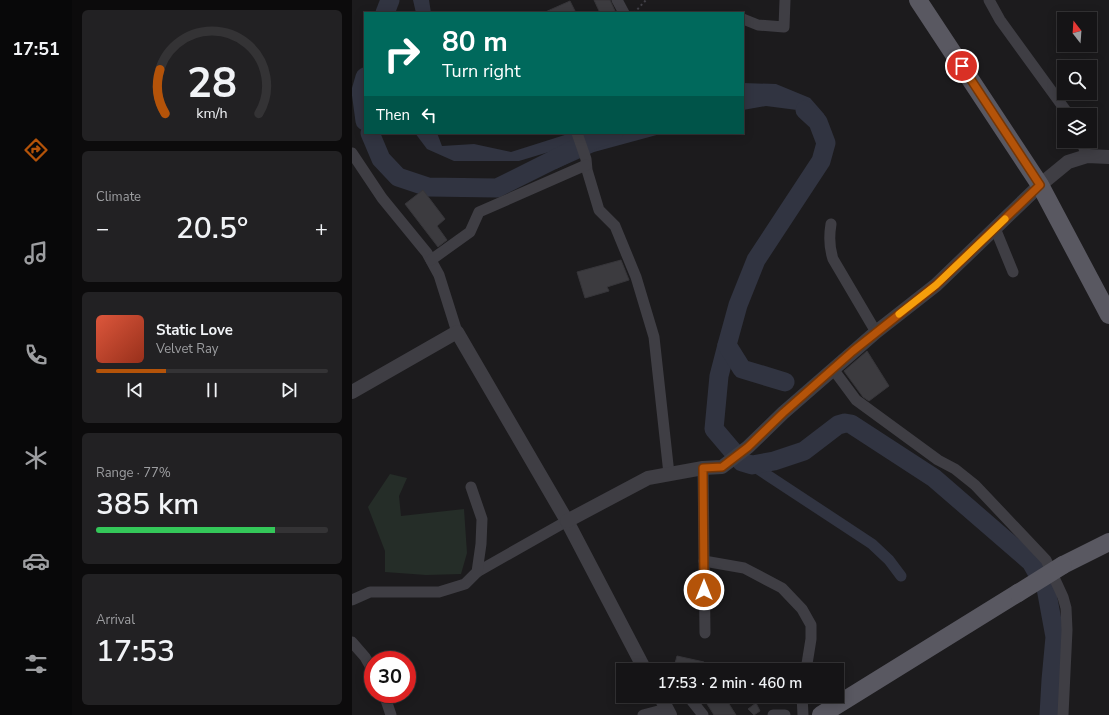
<!DOCTYPE html>
<html lang="en">
<head>
<meta charset="utf-8">
<style>
  :root { --surface:#151416; --page:#222123; --text:#f1f3f6; --muted:#9d9ea1; --line:#343335; --accent:#b45309 }
  body { margin:0; font-family:"Nunito Sans",sans-serif; background:var(--page); color:var(--text); height:100vh; display:flex; flex-direction:column; font-size:15px; white-space:nowrap }
  * { box-sizing:border-box; margin:0 }
  p { font-size:13px; color:var(--muted) }
  .icon { flex:none; width:22px; height:22px; fill:none; stroke:currentColor; stroke-width:2; stroke-linecap:round; stroke-linejoin:round }
  .map { position:relative; flex:1; overflow:hidden }
  .details { display:flex; flex-direction:column; gap:10px; padding:10px; background:#0c0b0c; width:280px }
  .details>* { flex:none }
  .banner { position:absolute; left:12px; top:12px; width:380px; height:122px; border-radius:0px; box-shadow:0 2px 10px #0003,0 0 0 1px var(--line); background:#00695c; color:#fff; overflow:hidden }
  .needle { width:26px; rotate:343deg }
  .fabs { position:absolute; left:705px; top:12px; display:grid; gap:8px }
  .fabs a { display:grid; place-items:center; width:40px; height:40px; border-radius:0px; background:var(--surface); box-shadow:0 2px 10px #0003,0 0 0 1px var(--line); font-size:20px }
  .speed { position:absolute; left:12px; top:651px; display:flex; gap:8px; font-size:20px; font-weight:700; text-align:center }
  .speed>* { display:grid; place-content:center; width:52px; height:52px; border-radius:50%; background:var(--surface); box-shadow:0 2px 10px #0003,0 0 0 1px var(--line); line-height:1 }
  .speed .limit { border:6px solid #d22; background:#fff; color:#111 }
  .pin { position:absolute; display:grid; place-items:center; width:34px; height:34px; color:#fff; margin:-17px; border:2px solid #fff; border-radius:50%; box-shadow:0 1px 4px #0007 }
  .me { position:absolute; width:44px; margin:-22px; rotate:0deg; stroke-linejoin:round; filter:drop-shadow(0 0 3px #0008) }
  .turn { display:flex; align-items:center; gap:14px; height:84px; padding:0 12px; font-size:18px }
  .turn .icon { width:52px; height:52px; stroke-width:2.5 }
  .turn b { display:block; font-size:28px; line-height:34px }
  .then { display:flex; align-items:center; height:38px; padding:0 12px; background:#0003; gap:8px; font-size:15px }
  .big { font-size:30px; font-weight:600; line-height:1.1 }
  .details .tile { flex:1; display:flex; flex-direction:column; justify-content:center; gap:6px; min-width:0; padding:0 14px; border-radius:6px; background:var(--page) }
  .details .dial { align-items:center; gap:0 }
  .dial svg { height:104px; overflow:visible; fill:none; stroke:var(--line); stroke-width:7; stroke-linecap:round; text-anchor:middle }
  .dial text { fill:var(--text); stroke:none }
  .song { display:flex; align-items:center; gap:12px }
  .cover { width:48px; height:48px; border-radius:6px; background:linear-gradient(135deg,hsl(10 70% 55%),hsl(10 70% 35%)) }
  .played { height:4px; border-radius:2px; background:linear-gradient(90deg,var(--accent) 30%,var(--line) 30%) }
  .keys { display:flex; justify-content:space-around; direction:ltr }
  .heat { display:flex; justify-content:space-between; align-items:center; font-size:22px; direction:ltr }
  .charge { height:6px; border-radius:3px; background:linear-gradient(90deg,#34c759 77%,var(--line) 0) }
  .trip { position:absolute; left:264px; top:663px; width:228px; height:40px; border-radius:0px; background:var(--surface); box-shadow:0 2px 10px #0003,0 0 0 1px var(--line); font-weight:600; line-height:40px; text-align:center }
  main { display:flex; flex:1; min-height:0 }
  .tabs { display:flex; flex-direction:column; width:72px; justify-content:space-around; align-items:center; background:#080809; color:var(--muted) }
  .tabs .icon { width:28px; height:28px }
  .tabs .active { color:var(--accent) }
  .tabs b { font-size:18px; color:var(--text) }
  .map>svg:first-child { display:block }
  .green { fill:#252d28 }
  .water { fill:#313441 }
  .lines { fill:none; stroke-linecap:round; stroke-linejoin:round }
  .canal { stroke:#313441; stroke-width:11 }
  .river { stroke:#313441; stroke-width:19 }
  .building { fill:#3c3b3f; stroke:#363539 }
  .path { stroke:#434249; stroke-width:2; stroke-dasharray:2 3; stroke-linecap:butt }
  .minor { stroke:#3f3e44; stroke-width:11 }
  .tertiary { stroke:#3f3e44; stroke-width:14 }
  .primary { stroke:#595861; stroke-width:18 }
  .primary-bridge { stroke:#595861; stroke-width:18 }
  .route-casing { stroke:#753606; stroke-width:10 }
  .route { stroke:#b45309; stroke-width:7 }
  .slow { stroke:#f59e0b; stroke-width:7 }
</style>
</head>
<body>
<main>
<nav class="tabs">
<b>17:51</b>
<svg class="icon active" aria-label="directions" viewBox="0 0 24 24"><path d="M12 3l9 9-9 9-9-9zM9 14v-3h6M13 9l2 2-2 2"/></svg>
<svg class="icon" aria-label="music" viewBox="0 0 24 24"><path d="M9 18V5l10-2v13"/><circle cx="6" cy="18" r="3"/><circle cx="16" cy="16" r="3"/></svg>
<svg class="icon" aria-label="phone" viewBox="0 0 24 24"><path d="M5 4h4l2 5-3 2q2 4 5 5l2-3 5 2v4C11 20 4 13 5 4z"/></svg>
<svg class="icon" aria-label="climate" viewBox="0 0 24 24"><path d="M12 3v18M4 7l16 10M4 17L20 7"/></svg>
<svg class="icon" aria-label="car" viewBox="0 0 24 24"><path d="M5 17H2v-5l4-1 3-4h7l3 4 3 1v5h-3M9 17h6M6 11h13"/><circle cx="7" cy="17" r="2"/><circle cx="17" cy="17" r="2"/></svg>
<svg class="icon" aria-label="filters" viewBox="0 0 24 24"><path d="M4 7h16M4 17h16"/><circle cx="9" cy="7" r="2"/><circle cx="15" cy="17" r="2"/></svg>
</nav>
<section class="details">
<div class="tile dial"><svg viewBox="0 0 100 80">
<path d="M14 69A42 42 0 1 1 86 69"/>
<path d="M14 69A42 42 0 0 1 10 35" stroke="#b45309"/>
<text x="50" y="56" font-size="32" font-weight="700">28</text>
<text x="50" y="72" font-size="11">km/h</text>
</svg></div>
<div class="tile"><p>Climate</p>
<div class="heat"><a>−</a><b class="big">20.5°</b><a>+</a></div>
</div>
<div class="tile">
<div class="song"><i class="cover"></i><div><b>Static Love</b><p>Velvet Ray</p></div></div>
<div class="played"></div>
<div class="keys"><svg class="icon" aria-label="previous" viewBox="0 0 24 24"><path d="M18 5L8 12l10 7zM5 5v14"/></svg><svg class="icon" aria-label="pause" viewBox="0 0 24 24"><path d="M8 5v14M16 5v14"/></svg><svg class="icon" aria-label="next" viewBox="0 0 24 24"><path d="M6 5l10 7-10 7zM19 5v14"/></svg></div>
</div>
<div class="tile"><p>Range · 77%</p><b class="big">385 km</b><div class="charge"></div></div>
<div class="tile"><p>Arrival</p><b class="big">17:53</b></div>
</section>
<div class="map">
<svg width="757" height="715" viewBox="0 0 757 715">
  <rect width="100%" height="100%" fill="#1c1b1d"/>
  <path class="green" d="M38 474 55 478 47 496 49 516 112 509 115 553 109 574 74 575 33 572V551L16 507Z"/>
  <g class="water">
    <path d="M61 0H77L79 13H64Z"/>
    <path d="M391 83 424 84 458 98 472 114 476 130 461 129 445 110 414 106 391 110Z"/>
    <path d="M63 133H85L90 146 122 144 159 152 219 133H312L242 152 204 169 200 151 167 161H102L75 149Z"/>
  </g>
  <g class="lines">
    <path class="canal" d="M400 465 520 544 537 560 549 576"/>
    <g class="river">
      <path d="M33 13 38 0"/>
      <path d="M13 77 9 91 13 121"/>
      <path d="M18 133 29 159 46 177 76 187 145 188 243 139 262 133"/>
      <path d="M375 345 367 376 362 429 390 462 400 465 422 461 452 451 486 425 493 423 499 424 582 478 679 562 694 588 703 637 699 680 697 715"/>
      <path d="M433 382 390 369 375 345 386 305 404 260 469 161 474 143 466 122 453 110"/>
    </g>
  </g>
  <g class="building">
    <path d="M242 0H258L264 13H248Z"/>
    <path d="M218 1 224 13H191Z"/>
    <path d="M71 190 93 219 85 226 95 240 86 247 53 204Z"/>
    <path d="M269 260 277 280 255 287 257 291 233 298 225 272Z"/>
    <path d="M515 351 537 386 517 401 511 397 492 371Z"/>
    <path d="M325 656 352 662 350 670H334L322 667Z"/>
    <path d="M350 696H372L384 715H362Z"/>
    <path d="M404 703 408 711 402 715 396 709Z"/>
  </g>
  <g class="lines">
    <path class="path" d="M282 13 294 0"/>
    <g class="minor">
      <path d="M265 0 272 13"/>
      <path d="M637 0 648 20 717 115"/>
      <path d="M391 19 406 25 432 27 433 0"/>
      <path d="M225 133 234 159 235 170 247 210 263 226 284 277 302 337 317 474"/>
      <path d="M729 141 735 156"/>
      <path d="M0 153 30 198 75 253 87 275 105 332"/>
      <path d="M479 224C477 236 477 247 481 259L524 332"/>
      <path d="M643 228 661 272"/>
      <path d="M79 260 118 232 127 212 234 165"/>
      <path d="M481 369 504 400 586 460 603 469 623 485 694 560 711 597 714 608 715 630 711 715"/>
      <path d="M351 468 353 633"/>
      <path d="M352 561 392 568 430 588 450 609 459 625V639L454 670"/>
      <path d="M125 572 215 521"/>
      <path d="M0 600 18 592H87L113 584 125 572 129 544 130 519 119 487"/>
      <path d="M0 642 13 657 21 671"/>
      <path d="M32 694 39 715"/>
      <path d="M336 696 351 715"/>
      <path d="M450 696 451 715"/>
      <path d="M291 715 314 709"/>
      <path d="M421 715H433"/>
    </g>
    <g class="tertiary">
      <path d="M0 392 105 332 215 521 293 670"/>
      <path d="M215 521 296 478 351 468 370 467 396 447 431 413 524 332 584 285 688 185 716 162 735 156 757 157"/>
      <path d="M308 696 318 715"/>
    </g>
    <g class="primary">
      <path d="M566 0 688 185 757 315"/>
      <path d="M711 565 757 542"/>
      <path d="M469 715 666 593"/>
    </g>
    <path class="primary-bridge" d="M666 593 711 565"/>
  </g>
  <g class="lines">
    <defs>
      <path id="route" d="M352 590 351 468 370 467 396 447 431 413 501 351 584 285 688 185 610 66"/>
    </defs>
    <use href="#route" class="route-casing"/>
    <use href="#route" class="route"/>
    <path class="slow" d="M547 314 584 285 653 219"/>
  </g>
</svg>
<div class="fabs">
<a><svg class="needle" viewBox="-14 -14 28 28"><path d="M0-13l5 13h-10z" fill="#e53935"/><path d="M0 13l5-13h-10z" fill="#9d9ea1"/></svg></a>
<a><svg class="icon" aria-label="search" viewBox="0 0 24 24"><circle cx="10" cy="10" r="6"/><path d="M15 15l6 6"/></svg></a>
<a><svg class="icon" aria-label="layers" viewBox="0 0 24 24"><path d="M12 4l9 5-9 5-9-5zM3 14l9 5 9-5"/></svg></a>
</div>
<div class="speed"><div class="limit">30</div></div>
<div class="pin" style="left:610px;top:66px;background:#d93025"><svg class="icon" aria-label="arrive" viewBox="0 0 24 24"><path d="M6 21V4h12l-3 4 3 4H6"/></svg></div>
<svg class="me" style="left:352px;top:590px" viewBox="-20 -20 40 40"><circle r="17" fill="#b45309" stroke="#fff" stroke-width="3"/><path d="M0-11L8 9 0 5-8 9z" fill="#fff"/></svg>
<div class="trip">17:53 · 2 min · 460 m</div>
<div class="banner">
<div class="turn"><svg class="icon" aria-label="right" viewBox="0 0 24 24"><path d="M7 20v-9h11M14 6l5 5-5 5"/></svg><div><b>80 m</b>Turn right</div></div>
<div class="then">Then<svg class="icon" aria-label="left" viewBox="0 0 24 24"><path d="M17 20v-9H6M10 6l-5 5 5 5"/></svg></div>
</div>
</div>
</main>
</body>
</html>
